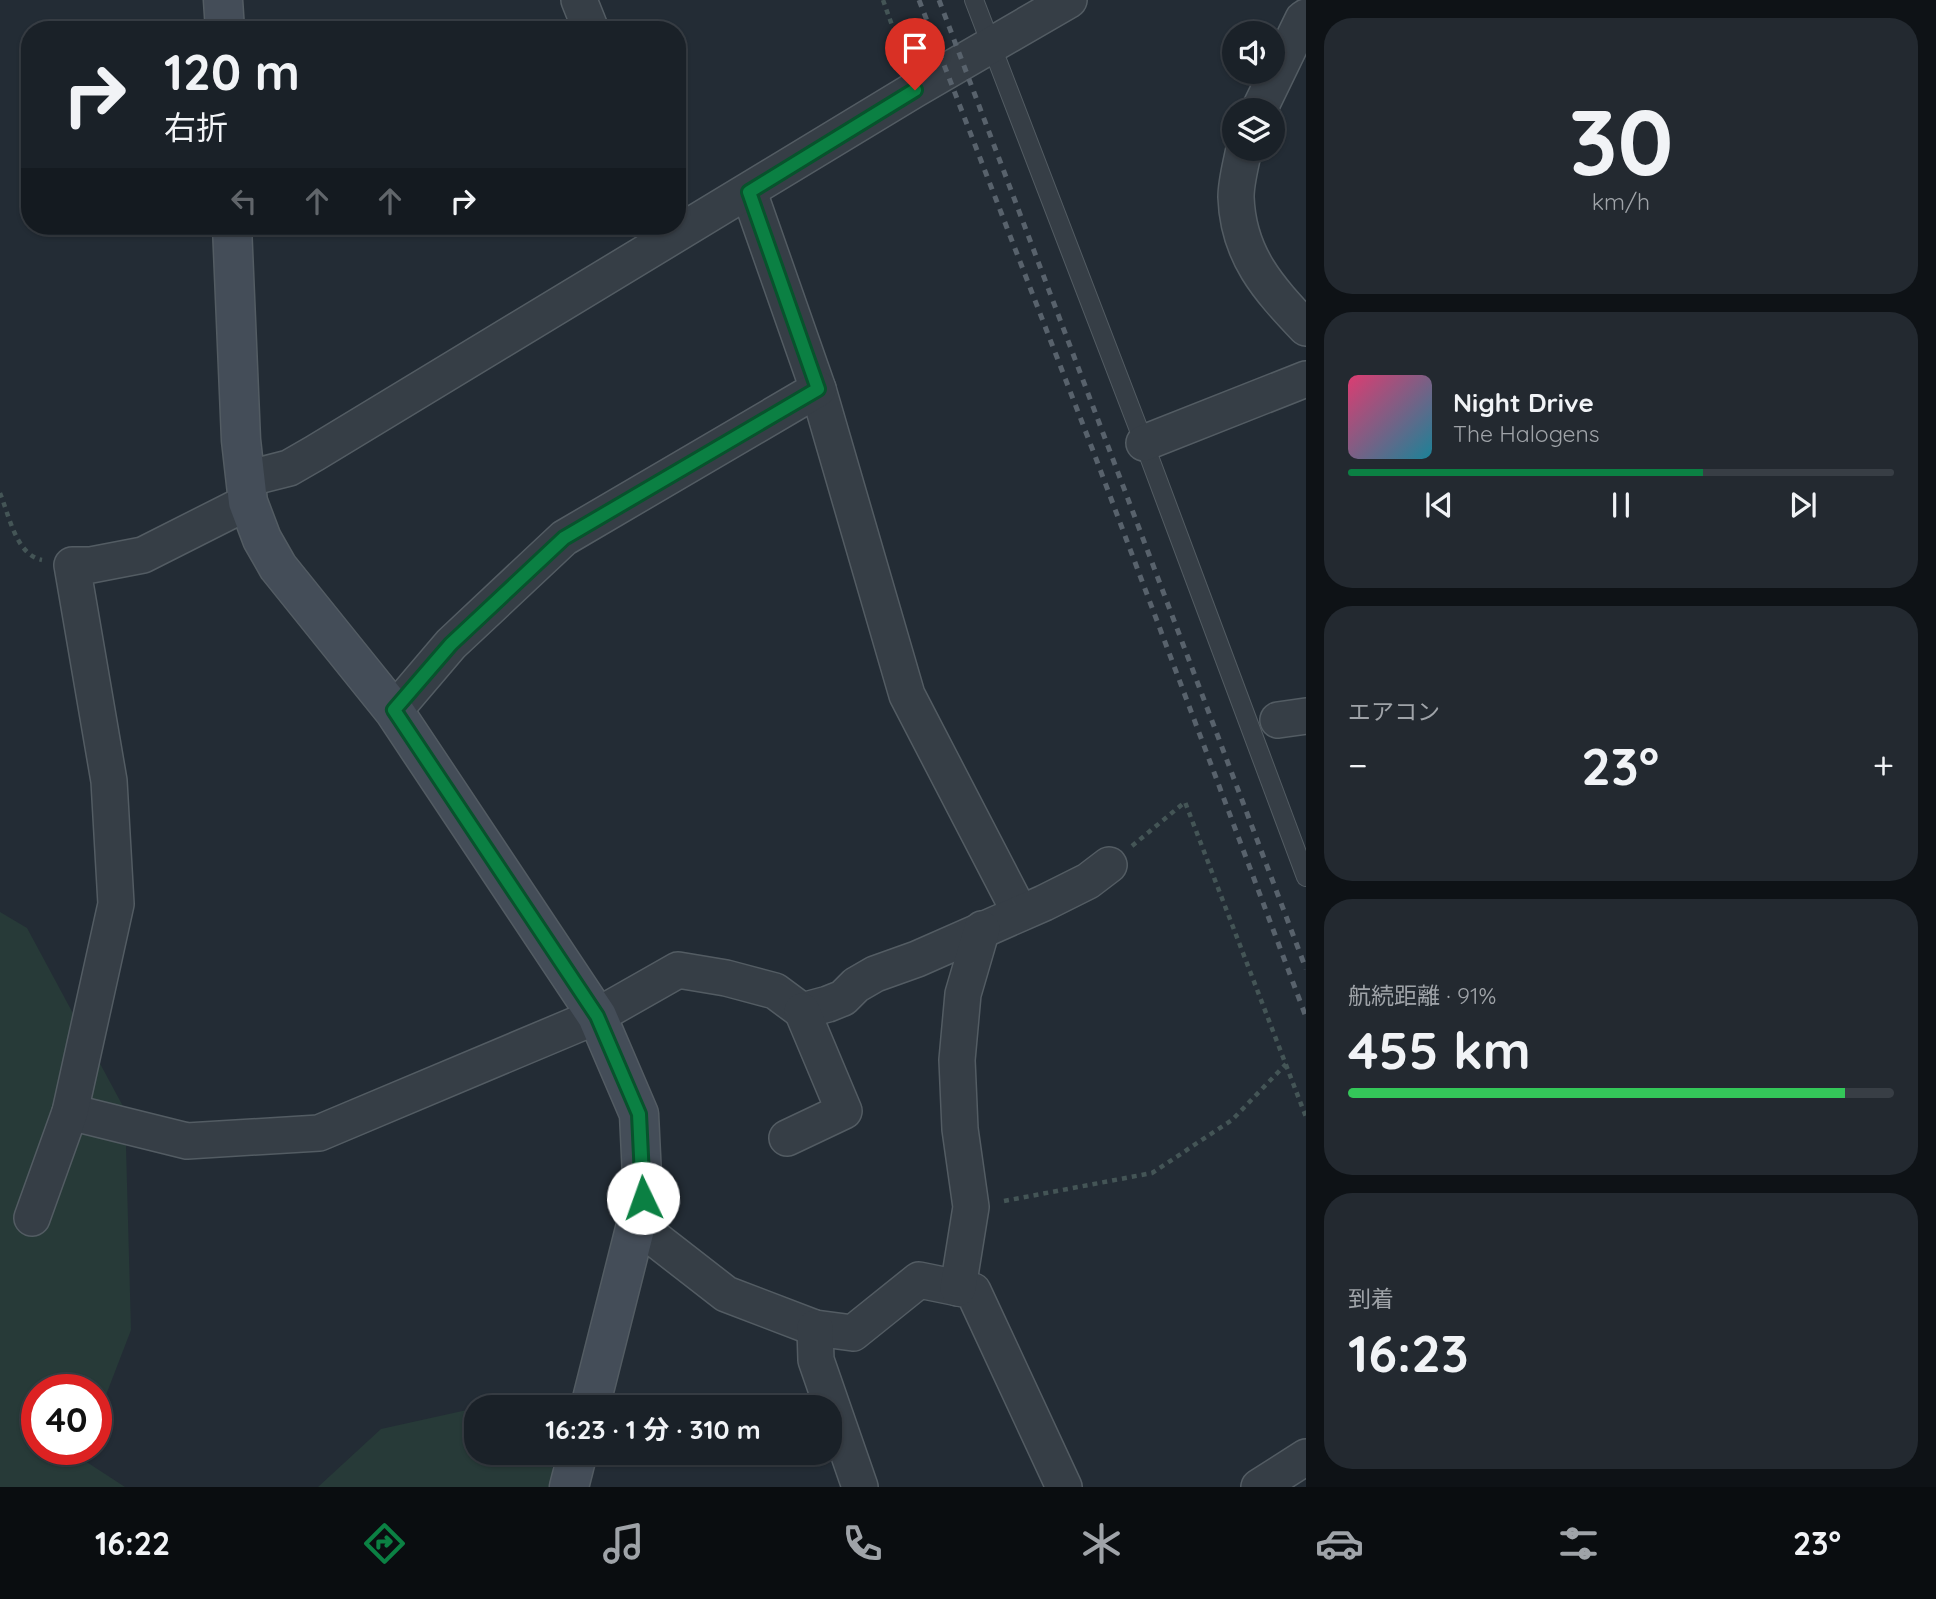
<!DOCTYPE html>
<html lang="ja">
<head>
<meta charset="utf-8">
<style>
  :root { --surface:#1a2128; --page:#232930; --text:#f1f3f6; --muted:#9fa3a8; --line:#383e45; --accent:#0b8043 }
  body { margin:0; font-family:Quicksand,"Noto Sans JP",sans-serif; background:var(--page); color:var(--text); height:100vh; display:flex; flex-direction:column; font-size:26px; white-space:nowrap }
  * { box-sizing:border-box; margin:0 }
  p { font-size:23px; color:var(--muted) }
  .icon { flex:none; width:38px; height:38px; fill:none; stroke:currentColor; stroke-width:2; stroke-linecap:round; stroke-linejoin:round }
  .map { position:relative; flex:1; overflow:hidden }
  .drawer { display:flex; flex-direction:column; gap:18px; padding:18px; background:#0e1216; width:630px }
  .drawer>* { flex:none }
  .top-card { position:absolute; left:21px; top:21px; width:665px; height:214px; border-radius:28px; box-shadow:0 2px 5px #0004,0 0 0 2px var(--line); background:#1a2128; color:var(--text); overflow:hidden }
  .tools { position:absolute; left:1222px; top:21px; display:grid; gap:14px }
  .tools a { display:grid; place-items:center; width:63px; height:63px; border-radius:50%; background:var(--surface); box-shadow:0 2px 5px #0004,0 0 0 2px var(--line); font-size:35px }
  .speed { position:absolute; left:21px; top:1374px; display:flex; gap:14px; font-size:35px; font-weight:700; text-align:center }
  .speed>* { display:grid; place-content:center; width:91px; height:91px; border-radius:50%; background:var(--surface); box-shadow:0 2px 5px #0004,0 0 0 2px var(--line); line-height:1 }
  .speed .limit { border:10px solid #d22; background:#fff; color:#111 }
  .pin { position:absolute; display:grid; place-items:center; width:60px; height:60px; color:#fff; margin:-72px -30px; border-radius:50% 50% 50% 0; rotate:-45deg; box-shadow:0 0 7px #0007 }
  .pin .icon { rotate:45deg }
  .me { position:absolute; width:77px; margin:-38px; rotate:357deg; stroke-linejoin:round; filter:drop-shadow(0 0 5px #0008) }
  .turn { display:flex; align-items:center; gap:24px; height:147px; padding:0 28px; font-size:32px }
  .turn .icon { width:91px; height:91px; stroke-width:2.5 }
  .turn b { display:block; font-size:49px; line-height:60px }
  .lanes { display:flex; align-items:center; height:66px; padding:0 28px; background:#0003; justify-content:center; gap:35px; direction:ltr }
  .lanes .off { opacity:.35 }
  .big { font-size:52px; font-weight:700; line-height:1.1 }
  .drawer .tile { flex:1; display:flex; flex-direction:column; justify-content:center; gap:10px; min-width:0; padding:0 24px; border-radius:28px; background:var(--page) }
  .drawer .dial { align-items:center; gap:0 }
  .dial b { font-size:91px; line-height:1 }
  .song { display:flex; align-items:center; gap:21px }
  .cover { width:84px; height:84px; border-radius:10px; background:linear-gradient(135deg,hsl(340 70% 55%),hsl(190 70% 35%)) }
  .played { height:7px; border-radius:4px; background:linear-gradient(90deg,var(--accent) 65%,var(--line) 65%) }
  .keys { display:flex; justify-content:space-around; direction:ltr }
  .heat { display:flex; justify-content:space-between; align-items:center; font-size:38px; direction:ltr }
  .charge { height:10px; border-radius:5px; background:linear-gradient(90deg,#34c759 91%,var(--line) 0) }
  .trip { position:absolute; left:464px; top:1395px; width:378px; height:70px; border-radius:28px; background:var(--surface); box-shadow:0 2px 5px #0004,0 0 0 2px var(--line); font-weight:700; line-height:70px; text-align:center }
  .dock { display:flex; height:112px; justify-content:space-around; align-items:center; background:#0a0d10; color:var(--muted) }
  .dock .icon { width:49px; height:49px }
  .dock .current { color:var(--accent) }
  .dock b { font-size:32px; color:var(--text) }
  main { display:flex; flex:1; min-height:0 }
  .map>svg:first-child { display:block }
  .green { fill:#273a38 }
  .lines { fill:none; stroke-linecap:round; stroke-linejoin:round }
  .lane-casing { stroke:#535c63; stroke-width:20 }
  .street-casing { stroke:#535c63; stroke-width:38 }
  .secondary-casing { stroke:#535c63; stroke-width:41 }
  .path { stroke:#445556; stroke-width:4.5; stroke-dasharray:5 5; stroke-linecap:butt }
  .lane { stroke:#363e46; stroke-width:18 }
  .street { stroke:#363e46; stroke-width:35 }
  .secondary { stroke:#444d58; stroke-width:38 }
  .rail { stroke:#58626c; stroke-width:5; stroke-dasharray:7 7; stroke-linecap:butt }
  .route-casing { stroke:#07532c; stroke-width:18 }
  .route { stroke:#0b8043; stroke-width:12 }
</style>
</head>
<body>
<main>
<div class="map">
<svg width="1306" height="1487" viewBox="0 0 1306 1487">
  <rect width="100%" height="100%" fill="#232c35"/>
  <g class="green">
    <path d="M0 912 27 928 125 1110 131 1330 96 1421V1390H37V1449H86L82 1459 125 1487H0Z"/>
    <path d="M476 1408V1452L545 1453 562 1487H318L381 1429Z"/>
  </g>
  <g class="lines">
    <defs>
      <path id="lane" d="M974 0 1144 443 1306 877"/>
      <g id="street">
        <path d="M579 0 591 30"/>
        <path d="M1259 110 1303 19 1306 17"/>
        <path d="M1244 149C1241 164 1236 182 1236 197 1238 255 1268 288 1306 328"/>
        <path d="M749 192 818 389 907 695 1020 913"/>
        <path d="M1144 443 1306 379"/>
        <path d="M246 479 289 468 315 453 914 90 1069 0"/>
        <path d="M394 711 451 644 564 538 818 389"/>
        <path d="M1278 720 1306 716"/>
        <path d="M70 1112 187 1141 319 1133 597 1016 678 970 726 978 775 991 802 1011 828 1004 843 998 856 985 875 974 917 959 1044 903 1088 881 1109 865"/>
        <path d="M787 1138 844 1111 802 1011"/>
        <path d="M32 1218 70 1112 116 904 109 781 72 565H91L143 555 248 502"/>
        <path d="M636 1224 726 1294 815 1328 853 1333 919 1280 973 1291 1064 1487"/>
        <path d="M958 1288 971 1207 960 1129 957 1060 963 994 982 929"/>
        <path d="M815 1328 816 1360 860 1487"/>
        <path d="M1259 1487 1306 1457"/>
      </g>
      <g id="secondary">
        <path d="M223 0 225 30"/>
        <path d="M232 226 241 440 248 502 262 539 278 567 394 711 597 1016 639 1114 643 1197 590 1407"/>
        <path d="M569 1487 578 1452"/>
      </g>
    </defs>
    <use href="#lane" class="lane-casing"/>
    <use href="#street" class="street-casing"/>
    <use href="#secondary" class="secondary-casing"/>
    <g class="path">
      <path d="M883 0 904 59"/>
      <path d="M0 493C9 515 16 555 42 560"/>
      <path d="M1132 846 1185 802 1306 1117"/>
      <path d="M1004 1201 1152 1173 1232 1120 1286 1064"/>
    </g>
    <use href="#lane" class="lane"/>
    <use href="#street" class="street"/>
    <use href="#secondary" class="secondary"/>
    <g class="rail">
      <path d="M919 0 1092 448 1306 1017"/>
      <path d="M939 0 1306 969"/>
    </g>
  </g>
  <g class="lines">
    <defs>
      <path id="route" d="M643 1198 639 1114 597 1016 394 710 451 644 564 538 818 389 749 192 915 90"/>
    </defs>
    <use href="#route" class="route-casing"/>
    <use href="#route" class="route"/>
  </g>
</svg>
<div class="tools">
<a><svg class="icon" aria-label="sound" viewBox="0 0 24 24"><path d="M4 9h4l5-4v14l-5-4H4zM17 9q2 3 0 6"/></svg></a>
<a><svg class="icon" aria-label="layers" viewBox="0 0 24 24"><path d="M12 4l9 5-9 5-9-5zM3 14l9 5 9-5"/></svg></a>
</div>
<div class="speed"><div class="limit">40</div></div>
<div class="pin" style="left:915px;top:90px;background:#d93025"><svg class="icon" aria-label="arrive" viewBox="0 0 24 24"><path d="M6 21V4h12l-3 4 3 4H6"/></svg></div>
<svg class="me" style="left:643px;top:1198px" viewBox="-20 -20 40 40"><circle r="19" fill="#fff"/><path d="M0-13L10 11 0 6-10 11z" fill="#0b8043"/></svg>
<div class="trip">16:23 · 1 分 · 310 m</div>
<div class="top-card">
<div class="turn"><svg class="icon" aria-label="right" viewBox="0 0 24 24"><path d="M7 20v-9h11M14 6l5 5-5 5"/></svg><div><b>120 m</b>右折</div></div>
<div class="lanes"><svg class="icon off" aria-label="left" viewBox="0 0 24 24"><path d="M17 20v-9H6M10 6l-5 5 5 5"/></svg><svg class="icon off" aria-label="ahead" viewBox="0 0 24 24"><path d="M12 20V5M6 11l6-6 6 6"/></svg><svg class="icon off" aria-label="ahead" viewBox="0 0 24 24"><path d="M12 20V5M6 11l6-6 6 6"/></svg><svg class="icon" aria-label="right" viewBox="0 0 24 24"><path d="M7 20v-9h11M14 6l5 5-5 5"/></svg></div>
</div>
</div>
<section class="drawer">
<div class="tile dial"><b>30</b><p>km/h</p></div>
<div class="tile">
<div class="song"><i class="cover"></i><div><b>Night Drive</b><p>The Halogens</p></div></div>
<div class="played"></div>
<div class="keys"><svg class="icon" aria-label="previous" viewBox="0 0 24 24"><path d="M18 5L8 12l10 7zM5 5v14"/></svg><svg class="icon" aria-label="pause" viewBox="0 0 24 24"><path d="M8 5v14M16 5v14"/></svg><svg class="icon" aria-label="next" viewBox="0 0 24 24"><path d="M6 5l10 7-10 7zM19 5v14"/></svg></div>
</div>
<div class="tile"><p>エアコン</p>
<div class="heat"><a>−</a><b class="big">23°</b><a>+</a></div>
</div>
<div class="tile"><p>航続距離 · 91%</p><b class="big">455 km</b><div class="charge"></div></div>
<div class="tile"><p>到着</p><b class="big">16:23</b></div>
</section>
</main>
<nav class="dock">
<b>16:22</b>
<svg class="icon current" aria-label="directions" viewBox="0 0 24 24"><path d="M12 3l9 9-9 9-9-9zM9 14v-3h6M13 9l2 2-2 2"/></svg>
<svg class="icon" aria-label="music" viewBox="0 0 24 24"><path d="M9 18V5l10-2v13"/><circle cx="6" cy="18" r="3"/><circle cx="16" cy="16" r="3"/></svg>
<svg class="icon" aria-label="phone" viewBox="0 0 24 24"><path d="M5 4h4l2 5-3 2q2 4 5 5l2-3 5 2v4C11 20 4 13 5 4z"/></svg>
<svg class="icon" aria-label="climate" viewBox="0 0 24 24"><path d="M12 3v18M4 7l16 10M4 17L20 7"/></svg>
<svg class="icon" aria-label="car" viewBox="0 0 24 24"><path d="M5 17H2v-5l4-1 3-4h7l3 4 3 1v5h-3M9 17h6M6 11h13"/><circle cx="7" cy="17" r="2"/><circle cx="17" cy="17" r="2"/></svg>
<svg class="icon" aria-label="filters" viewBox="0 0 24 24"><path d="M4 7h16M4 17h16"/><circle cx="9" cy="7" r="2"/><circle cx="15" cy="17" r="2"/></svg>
<b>23°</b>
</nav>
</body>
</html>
